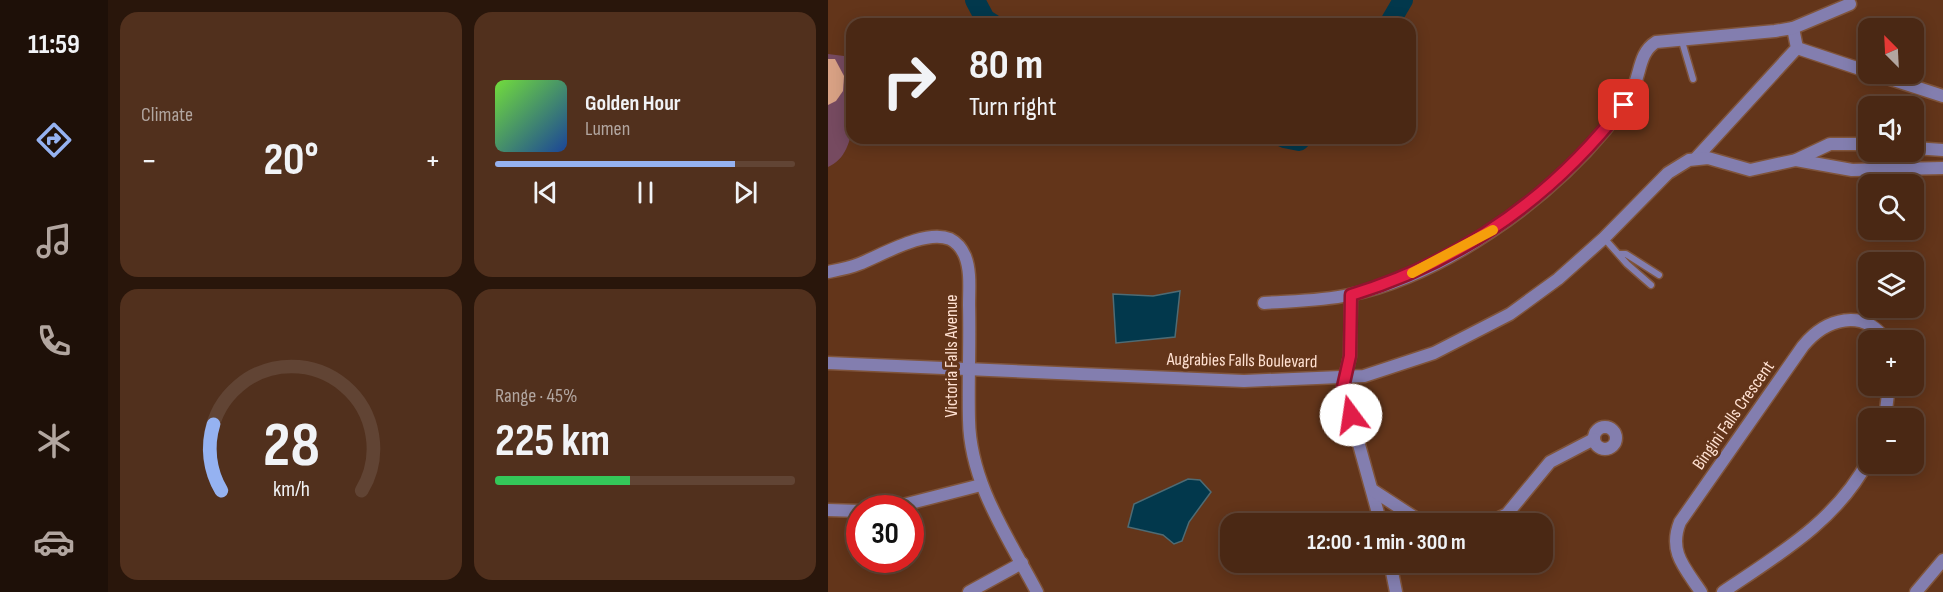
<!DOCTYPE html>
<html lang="en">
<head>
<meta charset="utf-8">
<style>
  :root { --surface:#4a2814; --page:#51301d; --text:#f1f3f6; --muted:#b2a6a0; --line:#614434; --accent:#95b2f1 }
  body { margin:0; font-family:"Sofia Sans Condensed",sans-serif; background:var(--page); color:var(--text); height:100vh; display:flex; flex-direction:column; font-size:22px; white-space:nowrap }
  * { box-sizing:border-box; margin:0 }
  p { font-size:20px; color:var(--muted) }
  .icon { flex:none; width:33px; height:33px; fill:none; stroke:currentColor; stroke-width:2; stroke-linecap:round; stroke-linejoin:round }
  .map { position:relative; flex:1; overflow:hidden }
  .panel { display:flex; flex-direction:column; gap:12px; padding:12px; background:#29160b; width:720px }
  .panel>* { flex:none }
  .top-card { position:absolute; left:18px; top:18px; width:570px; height:126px; border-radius:18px; box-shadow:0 3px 15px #0003,0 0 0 2px var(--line); background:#4a2814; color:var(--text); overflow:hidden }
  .needle { width:39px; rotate:336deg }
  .fabs { position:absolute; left:1030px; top:18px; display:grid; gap:12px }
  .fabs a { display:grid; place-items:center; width:66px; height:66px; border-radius:12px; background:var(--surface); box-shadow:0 3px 15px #0003,0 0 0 2px var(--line); font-size:30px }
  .speed { position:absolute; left:18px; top:495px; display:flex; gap:12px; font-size:30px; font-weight:700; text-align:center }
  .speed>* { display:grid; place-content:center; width:78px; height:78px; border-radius:50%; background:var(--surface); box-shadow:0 3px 15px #0003,0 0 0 2px var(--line); line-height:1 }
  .speed .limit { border:9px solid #d22; background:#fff; color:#111 }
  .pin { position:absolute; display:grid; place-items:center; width:51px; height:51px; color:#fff; margin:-26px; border-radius:12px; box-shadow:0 3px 9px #0006 }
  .me { position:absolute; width:66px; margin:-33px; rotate:346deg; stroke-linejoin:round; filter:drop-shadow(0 0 4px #0008) }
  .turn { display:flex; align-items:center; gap:21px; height:126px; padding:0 24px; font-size:27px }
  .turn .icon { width:78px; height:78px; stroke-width:2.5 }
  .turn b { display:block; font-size:42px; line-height:51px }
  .big { font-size:45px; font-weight:700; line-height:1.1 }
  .panel .card { flex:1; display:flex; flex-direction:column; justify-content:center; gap:9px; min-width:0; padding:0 21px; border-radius:18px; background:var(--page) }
  .panel .dial { align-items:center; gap:0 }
  .dial svg { height:156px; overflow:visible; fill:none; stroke:var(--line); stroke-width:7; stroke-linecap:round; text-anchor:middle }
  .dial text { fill:var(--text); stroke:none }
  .song { display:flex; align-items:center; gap:18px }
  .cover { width:72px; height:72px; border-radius:9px; background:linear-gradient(135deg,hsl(100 70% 55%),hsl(220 70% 35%)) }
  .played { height:6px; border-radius:3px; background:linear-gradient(90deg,var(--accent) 80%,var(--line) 80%) }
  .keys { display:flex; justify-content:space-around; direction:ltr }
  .heat { display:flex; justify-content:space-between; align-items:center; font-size:33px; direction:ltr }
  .charge { height:9px; border-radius:4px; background:linear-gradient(90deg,#34c759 45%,var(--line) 0) }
  .panel .tiles { flex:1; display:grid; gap:12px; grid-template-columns:repeat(2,1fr) }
  .trip { position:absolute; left:392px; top:513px; width:333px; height:60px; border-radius:18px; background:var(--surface); box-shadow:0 3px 15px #0003,0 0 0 2px var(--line); font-weight:700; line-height:60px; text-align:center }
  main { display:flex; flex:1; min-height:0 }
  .tabs { display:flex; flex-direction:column; width:108px; justify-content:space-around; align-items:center; background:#1e1008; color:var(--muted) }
  .tabs .icon { width:42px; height:42px }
  .tabs .on { color:var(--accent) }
  .tabs b { font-size:27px; color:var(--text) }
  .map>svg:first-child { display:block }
  .green { fill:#764a60 }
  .water { fill:#02384c; stroke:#4e6b74; stroke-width:1.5 }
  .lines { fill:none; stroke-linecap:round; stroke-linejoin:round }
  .river { stroke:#02384c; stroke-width:20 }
  .building { fill:#d8a184 }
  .service-casing { stroke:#7f543b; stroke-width:9 }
  .minor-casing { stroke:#7f543b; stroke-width:15 }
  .service { stroke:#837eaf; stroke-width:6 }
  .minor { stroke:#837eaf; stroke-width:12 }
  .route-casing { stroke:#92132f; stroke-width:15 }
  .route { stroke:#e11d48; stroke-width:10 }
  .slow { stroke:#f59e0b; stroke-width:10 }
  .labels { text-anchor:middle; stroke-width:6; stroke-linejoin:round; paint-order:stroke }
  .street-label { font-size:18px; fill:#ffe1d2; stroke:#63351a }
</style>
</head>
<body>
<main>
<nav class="tabs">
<b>11:59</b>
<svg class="icon on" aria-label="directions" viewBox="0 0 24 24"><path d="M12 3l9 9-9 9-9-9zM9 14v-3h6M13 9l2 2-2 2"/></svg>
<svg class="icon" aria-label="music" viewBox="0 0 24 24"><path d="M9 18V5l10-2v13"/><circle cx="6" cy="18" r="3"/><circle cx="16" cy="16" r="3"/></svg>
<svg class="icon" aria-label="phone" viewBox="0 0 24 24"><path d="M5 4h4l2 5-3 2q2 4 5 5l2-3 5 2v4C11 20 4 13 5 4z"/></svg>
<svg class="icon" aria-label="climate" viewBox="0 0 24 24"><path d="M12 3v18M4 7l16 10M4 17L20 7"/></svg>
<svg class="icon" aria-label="car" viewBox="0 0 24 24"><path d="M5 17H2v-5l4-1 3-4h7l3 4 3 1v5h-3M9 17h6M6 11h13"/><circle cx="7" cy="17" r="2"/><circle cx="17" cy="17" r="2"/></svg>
</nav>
<section class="panel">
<div class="tiles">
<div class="card"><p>Climate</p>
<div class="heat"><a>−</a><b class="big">20°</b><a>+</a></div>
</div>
<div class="card">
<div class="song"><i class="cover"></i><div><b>Golden Hour</b><p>Lumen</p></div></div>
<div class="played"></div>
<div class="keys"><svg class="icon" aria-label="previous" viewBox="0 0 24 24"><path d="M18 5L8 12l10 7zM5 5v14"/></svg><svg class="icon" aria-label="pause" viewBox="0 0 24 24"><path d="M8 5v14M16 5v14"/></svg><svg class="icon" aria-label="next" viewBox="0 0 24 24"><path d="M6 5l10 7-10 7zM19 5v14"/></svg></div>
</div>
<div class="card dial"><svg viewBox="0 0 100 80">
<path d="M14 69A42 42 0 1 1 86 69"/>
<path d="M14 69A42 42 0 0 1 10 35" stroke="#95b2f1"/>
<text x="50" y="56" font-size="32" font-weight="700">28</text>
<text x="50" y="72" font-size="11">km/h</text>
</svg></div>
<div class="card"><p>Range · 45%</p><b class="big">225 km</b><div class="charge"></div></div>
</div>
</section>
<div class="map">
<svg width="1115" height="592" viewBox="0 0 1115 592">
  <rect width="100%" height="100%" fill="#63351a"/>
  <path class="green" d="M0 54 24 57C24 90 35 153 0 167Z"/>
  <g class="water">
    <path d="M352 291 347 337 288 343 285 294 325 296Z"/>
    <path d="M360 479 372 480 383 492 361 522 354 541 346 544 335 535 300 527 306 504Z"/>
  </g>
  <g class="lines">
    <g class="river">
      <path d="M147 0 157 19 165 24"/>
      <path d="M561 24 575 0"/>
      <path d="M456 138 471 141 474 138"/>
    </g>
  </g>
  <path class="building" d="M0 59H7L16 76 15 91 8 101 0 105Z"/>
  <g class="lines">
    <defs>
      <g id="service">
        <path d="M853 38 865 79"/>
        <path d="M776 238 799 264 823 285"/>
        <path d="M792 254H798L831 275"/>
      </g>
      <g id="minor">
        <path d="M969 48 1041 72"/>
        <path d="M1047 74 1115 96"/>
        <path d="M1086 148 1115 150"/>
        <path d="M869 157 969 48 965 28"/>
        <path d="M968 160 1024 170 1115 168"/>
        <path d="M1054 169V152"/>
        <path d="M0 272C10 270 21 268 31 264 54 255 97 229 122 239 128 242 134 249 137 256 143 271 141 289 141 305 142 343 140 382 141 420 142 483 180 537 209 592"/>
        <path d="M523 295 522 356 515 387 553 524"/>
        <path d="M436 303C464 301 493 301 521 295 615 276 717 202 777 130 786 118 796 106 803 93 813 75 810 53 828 42L947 31 965 28 1022 4"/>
        <path d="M0 363 416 381 536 376 606 353 682 314 730 279 776 238 840 173 861 160 880 158 922 170 968 160 1002 144H1041"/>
        <path d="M1057 418 1061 386"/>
        <circle cx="777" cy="438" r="11"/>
        <path d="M546 491 592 521 663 522 679 514 722 462 766 439"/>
        <path d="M63 508 153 485"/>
        <path d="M0 510 32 511"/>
        <path d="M562 562 568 592"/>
        <path d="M141 592 194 563"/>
        <path d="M873 592C857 568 840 552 852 522L975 346C998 318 1035 308 1058 340"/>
        <path d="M895 592C950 555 1010 520 1041 459"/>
        <path d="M1088 592 1115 560"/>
      </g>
    </defs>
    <use href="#service" class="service-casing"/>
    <use href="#minor" class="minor-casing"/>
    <use href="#service" class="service"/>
    <use href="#minor" class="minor"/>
  </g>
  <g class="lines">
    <defs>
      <path id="route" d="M523 415 515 387 522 356 523 295C634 261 725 197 796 105"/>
    </defs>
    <use href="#route" class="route-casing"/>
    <use href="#route" class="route"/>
    <path class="slow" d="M584 273 665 230"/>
  </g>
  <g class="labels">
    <g class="street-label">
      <text transform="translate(123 356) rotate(-90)" y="6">Victoria Falls Avenue</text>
      <text transform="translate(414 360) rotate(1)" y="6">Augrabies Falls Boulevard</text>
      <text transform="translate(905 415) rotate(-55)" y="6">Bingini Falls Crescent</text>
    </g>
  </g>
</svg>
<div class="fabs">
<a><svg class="needle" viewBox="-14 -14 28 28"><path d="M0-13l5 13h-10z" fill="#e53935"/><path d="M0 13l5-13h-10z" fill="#b2a6a0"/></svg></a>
<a><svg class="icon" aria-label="sound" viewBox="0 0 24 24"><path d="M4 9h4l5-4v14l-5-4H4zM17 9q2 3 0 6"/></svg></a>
<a><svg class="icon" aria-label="search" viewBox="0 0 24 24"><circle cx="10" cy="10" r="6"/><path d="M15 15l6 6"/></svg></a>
<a><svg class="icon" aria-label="layers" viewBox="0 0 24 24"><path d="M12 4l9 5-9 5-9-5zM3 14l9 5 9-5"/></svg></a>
<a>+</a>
<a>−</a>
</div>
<div class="speed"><div class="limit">30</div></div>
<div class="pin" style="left:796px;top:105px;background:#d93025"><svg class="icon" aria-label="arrive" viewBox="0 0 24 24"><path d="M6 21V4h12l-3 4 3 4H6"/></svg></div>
<svg class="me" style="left:523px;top:415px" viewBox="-20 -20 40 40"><circle r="19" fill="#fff"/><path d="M0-13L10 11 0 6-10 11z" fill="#e11d48"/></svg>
<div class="trip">12:00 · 1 min · 300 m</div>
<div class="top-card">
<div class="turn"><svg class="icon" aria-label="right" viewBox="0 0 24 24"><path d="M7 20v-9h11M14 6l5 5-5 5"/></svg><div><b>80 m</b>Turn right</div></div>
</div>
</div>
</main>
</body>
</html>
